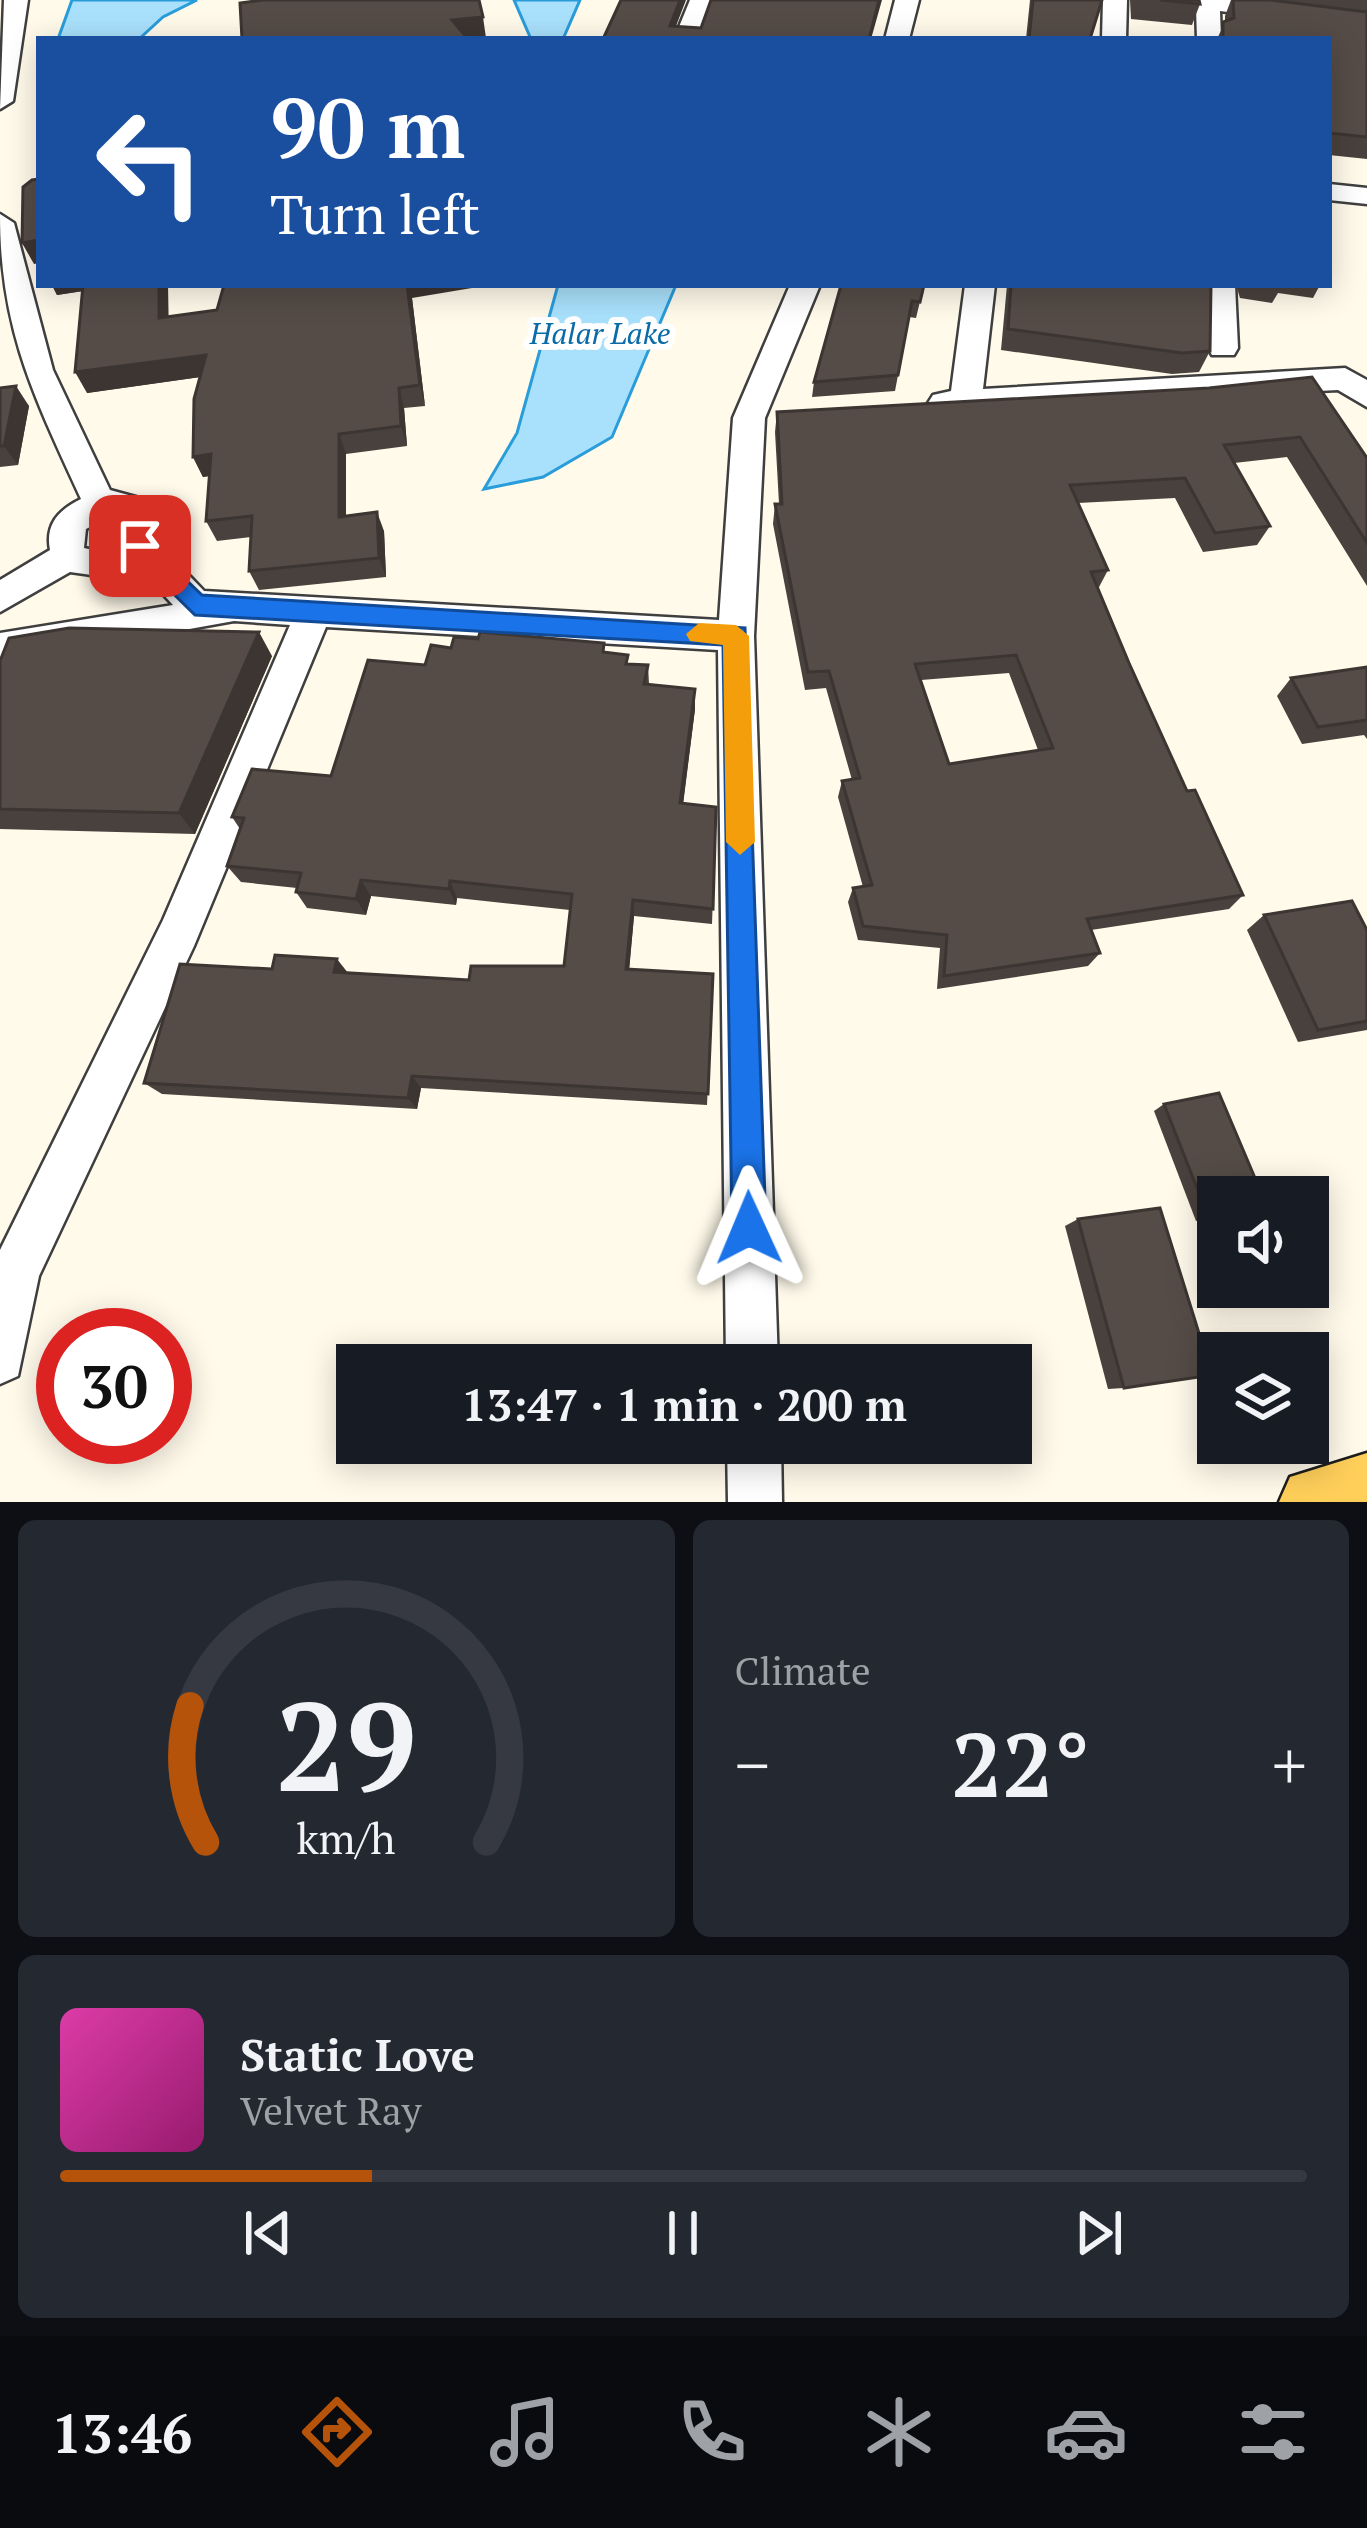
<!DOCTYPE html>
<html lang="en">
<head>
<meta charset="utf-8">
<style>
  :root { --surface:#171b24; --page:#242831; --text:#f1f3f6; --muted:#9ea1a6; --line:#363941; --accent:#b45309 }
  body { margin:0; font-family:"PT Serif",serif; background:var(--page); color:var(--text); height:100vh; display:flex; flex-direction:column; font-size:45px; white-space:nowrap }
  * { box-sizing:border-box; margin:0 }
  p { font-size:39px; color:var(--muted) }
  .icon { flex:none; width:66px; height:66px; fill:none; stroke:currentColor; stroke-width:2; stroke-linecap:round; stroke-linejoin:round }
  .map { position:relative; height:1502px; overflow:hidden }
  .details { display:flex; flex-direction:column; gap:18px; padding:18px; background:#0d0f14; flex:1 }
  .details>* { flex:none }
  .hud { position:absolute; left:36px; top:36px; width:1296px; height:252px; border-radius:0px; box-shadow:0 6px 30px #0003; background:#1a4fa0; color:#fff; overflow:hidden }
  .fabs { position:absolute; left:1197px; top:1176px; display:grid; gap:24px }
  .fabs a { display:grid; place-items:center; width:132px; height:132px; border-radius:0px; background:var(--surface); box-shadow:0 6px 30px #0003; font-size:60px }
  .speed { position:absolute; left:36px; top:1308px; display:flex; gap:24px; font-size:60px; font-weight:700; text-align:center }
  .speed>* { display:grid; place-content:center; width:156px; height:156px; border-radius:50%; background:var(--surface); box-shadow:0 6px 30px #0003; line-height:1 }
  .speed .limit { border:18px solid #d22; background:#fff; color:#111 }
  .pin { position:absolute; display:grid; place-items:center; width:102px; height:102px; color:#fff; margin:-51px; border-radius:24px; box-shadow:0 6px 18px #0006 }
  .me { position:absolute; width:132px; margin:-66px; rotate:359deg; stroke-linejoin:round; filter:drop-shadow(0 0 9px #0008) }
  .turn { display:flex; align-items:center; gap:42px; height:252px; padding:0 36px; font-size:54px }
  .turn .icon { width:156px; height:156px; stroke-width:2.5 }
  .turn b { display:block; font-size:84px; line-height:102px }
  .big { font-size:90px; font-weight:600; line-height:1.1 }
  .details .widget { flex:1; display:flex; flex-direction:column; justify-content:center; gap:18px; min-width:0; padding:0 42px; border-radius:18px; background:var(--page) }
  .details .dial { align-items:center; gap:0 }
  .dial svg { height:312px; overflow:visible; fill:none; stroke:var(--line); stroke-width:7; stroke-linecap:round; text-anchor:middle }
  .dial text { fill:var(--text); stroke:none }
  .song { display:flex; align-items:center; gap:36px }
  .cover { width:144px; height:144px; border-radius:18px; background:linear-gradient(135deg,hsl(320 70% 55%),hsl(320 70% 35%)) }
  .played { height:12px; border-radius:6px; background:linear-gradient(90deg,var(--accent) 25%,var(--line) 25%) }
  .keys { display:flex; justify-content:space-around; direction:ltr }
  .heat { display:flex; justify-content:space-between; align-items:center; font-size:66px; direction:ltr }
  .details .tiles { flex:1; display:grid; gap:18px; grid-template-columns:1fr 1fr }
  .widget:last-child { grid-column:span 2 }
  .trip { position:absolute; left:336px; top:1344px; width:696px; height:120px; border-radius:0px; background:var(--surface); box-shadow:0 6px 30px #0003; font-weight:600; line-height:120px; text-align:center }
  .tabs { display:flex; height:192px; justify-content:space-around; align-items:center; background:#090b0e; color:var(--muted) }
  .tabs .icon { width:84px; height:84px }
  .tabs .current { color:var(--accent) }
  .tabs b { font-size:54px; color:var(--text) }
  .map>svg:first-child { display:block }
  .water { fill:#a9e1fc; stroke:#299cda; stroke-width:3 }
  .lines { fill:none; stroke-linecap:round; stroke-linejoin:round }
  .minor-casing { stroke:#3f3f3f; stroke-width:5 }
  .major-casing { stroke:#1d1d1d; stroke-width:5 }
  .minor { fill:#fff; fill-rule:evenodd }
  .major { fill:#ffcf5a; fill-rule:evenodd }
  .wall { fill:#49413d; fill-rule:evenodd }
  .shaded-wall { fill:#3c3532 }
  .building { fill:#554c47; stroke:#3c3532; stroke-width:3; fill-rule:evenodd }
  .route { fill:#1a73e8; stroke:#114b97; stroke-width:3 }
  .slow { fill:#f59e0b }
  .labels { text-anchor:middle; stroke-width:12; stroke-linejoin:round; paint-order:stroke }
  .far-water-label { font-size:30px; font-style:italic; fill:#0a6ba9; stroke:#fff }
</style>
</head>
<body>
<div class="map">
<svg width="1367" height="1502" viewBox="0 0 1367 1502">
  <rect width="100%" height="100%" fill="#fffaea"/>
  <g class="water">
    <path d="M72 0H197L163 17 139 39H58Z"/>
    <path d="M514 0H580L563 39H531Z"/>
    <path d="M558 285H676L612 437 543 477 484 489 517 433Z"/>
  </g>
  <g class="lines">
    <defs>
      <g id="minor">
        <path d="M4 0H28L13 101 0 109Z"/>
        <path d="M690 0H714L698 39H674Z"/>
        <path d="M895 0H919L909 39H885Z"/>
        <path d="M1103 0H1127L1126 39H1102Z"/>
        <path d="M1175 0H1242L1367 16V30L1220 11 1221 39H1197L1196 8Z"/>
        <path d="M1329 184 1367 188V204L1329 200Z"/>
        <path d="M0 214 14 223 53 370 110 490 154 502 165 521 158 543 204 591 719 620 733 418 790 285H820L765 418 754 636 778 1365H726L718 650 326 627 194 946 39 1276 18 1376 0 1384V1250L163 920 290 625 234 621 0 663V633L173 605 137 566 106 577 70 572 0 612V580L50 550C45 525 58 510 81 499 34 396 0 330 0 214ZM115 515 131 521C126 545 107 554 84 548L86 529Z"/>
        <path d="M965 285H995L983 389 1345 368 1367 380V407L1338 390 933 411 928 403 933 395 951 391Z"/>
        <path d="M1205 285H1235L1238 348 1234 355H1212L1208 348Z"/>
        <path d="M727 1443H781L782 1502H728Z"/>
      </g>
      <path id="major" d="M1367 1453V1502H1279L1290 1477Z"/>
    </defs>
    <use href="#minor" class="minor-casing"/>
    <use href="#major" class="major-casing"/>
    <use href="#minor" class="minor"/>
    <use href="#major" class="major"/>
  </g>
  <g class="wall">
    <path d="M1030 0H1102L1090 39H1026Z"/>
    <path d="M1130 0H1199L1200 4 1192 25 1131 19Z"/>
    <path d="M1231 0H1367V159L1329 155V39H1217L1225 22V16Z"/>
    <path d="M52 285H168V316L412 298 425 406 404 408 407 446 346 454V516L384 531 386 577 259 590 249 571 251 537 217 541 206 521 209 476 203 477 193 457 200 377 87 393 83 291 57 295Z"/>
    <path d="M924 285 916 318 909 317 895 391 812 397 814 382Z"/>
    <path d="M1007 285H1211L1210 351 1199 372 1172 374 1001 350Z"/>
    <path d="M1236 285H1320L1313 298 1278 293 1272 303 1240 298Z"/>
    <path d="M0 388 29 406 18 465 0 467Z"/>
    <path d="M1209 388 1367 458V586L1287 457 1234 463 1270 526 1257 545 1203 552 1175 498 1078 503 1108 570 1098 589 1129 663 1187 791 1243 895 1229 909 1091 930 1100 953 1088 966 937 989 940 948 858 940 848 902 853 888 863 887 838 797 842 781 852 780 826 688 805 690 773 524 775 504H779L775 432 777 412ZM1009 673 1038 750 949 764 921 680Z"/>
    <path d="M451 648 605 652 628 664 648 665 649 684 695 689V709L683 803 716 807 712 924 634 916 629 969 713 974 707 1105 421 1088 417 1109 162 1094 144 1083 347 973 469 980 564 966 570 910 457 898 456 905 371 896 366 915 307 908 296 892 297 888 241 882 227 866 240 829 232 817 331 776 425 665Z"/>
    <path d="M272 656 195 834 0 829V661Z"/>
    <path d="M1367 667V739L1364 735 1302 744 1277 696 1291 678Z"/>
    <path d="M1264 915 1367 930V1030L1298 1042 1247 930Z"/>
    <path d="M1164 1104 1218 1197V1217L1196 1221 1154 1111Z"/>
    <path d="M1078 1219 1124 1388 1108 1389 1065 1226Z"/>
  </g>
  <g class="shaded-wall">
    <path d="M680 0H686L671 39 670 26Z"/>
    <path d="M879 0H882L871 39H869Z"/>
    <path d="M483 17 486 38 455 39 452 20Z"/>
    <path d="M39 240V263L34 264 22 243Z"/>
    <path d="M52 285H94L96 289 57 295Z"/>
    <path d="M159 285H168L169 338 159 318Z"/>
    <path d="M407 285H490L412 298 425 406 420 385Z"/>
    <path d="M206 355 215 375 87 393 75 372Z"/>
    <path d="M16 386 29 406 18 465 4 446Z"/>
    <path d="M399 388 404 408 407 446 401 426Z"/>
    <path d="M339 434 346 454V536L339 517Z"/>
    <path d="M211 454 221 474 203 477 193 457Z"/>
    <path d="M377 512 384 531 386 577 379 558Z"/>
    <path d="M259 632 272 656 195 834 179 813Z"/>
    <path d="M695 689V709L681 821 680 803Z"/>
    <path d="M361 880 371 896 366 915 356 899Z"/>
    <path d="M450 881 457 898 456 905 449 889Z"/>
    <path d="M633 900 634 916 628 983 626 969Z"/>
    <path d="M337 959 348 973 334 972Z"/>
    <path d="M412 1076 421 1088 417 1109 408 1098Z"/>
  </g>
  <g class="building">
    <path d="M263 0H479L483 17 452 20 468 39H242L240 3Z"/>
    <path d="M621 0H680L670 26 701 28 711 0H879L869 39H603Z"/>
    <path d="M1033 0H1102L1090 39H1029Z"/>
    <path d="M1160 0H1199L1200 4Z"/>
    <path d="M1233 0H1270L1367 12V137L1329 133V39H1223V22L1234 18Z"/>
    <path d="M39 179V240L22 243 23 187 32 180Z"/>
    <path d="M83 285H159V318L217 310 224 285H407L420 385 399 388 401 426 339 434V517L377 512 379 558 249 571 252 516 206 521 211 454 193 457 194 399 206 355 75 372Z"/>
    <path d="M841 285H924L920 302 912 301 898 375 814 382Z"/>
    <path d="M1011 285H1211L1210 351 1182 353 1008 329Z"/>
    <path d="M1312 377 1367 458V543L1300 437 1224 445 1270 526 1215 533 1185 478 1070 485 1108 570 1091 572 1129 663 1187 791 1195 790 1243 895 1087 919 1100 953 944 976 947 935 863 926 853 888 872 885 842 781 860 778 829 671 808 672 775 504H782L777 412 1209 388ZM1016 655 1053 748 949 764 915 664Z"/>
    <path d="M16 386 4 446H0V388Z"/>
    <path d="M69 628 259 632 179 813 0 809V661L9 638Z"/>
    <path d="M480 632 604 643 603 652 628 655 626 664 648 665 644 684 695 689 680 803 716 807 713 909 633 900 626 969 713 974 708 1094 412 1076 408 1098 144 1083 180 964 272 969 275 955 337 959 334 972 469 980 471 966H564L572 894 450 881 449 889 361 880 356 899 296 892 301 873 227 866 244 818 232 817 252 769 331 776 368 660 425 665 431 645 451 648 454 637 478 639Z"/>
    <path d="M1367 667V720L1318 727 1291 678Z"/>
    <path d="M1352 901 1367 930V1021L1318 1030 1264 915Z"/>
    <path d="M1219 1093 1263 1197H1218V1214L1208 1216 1164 1104Z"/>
    <path d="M1160 1208 1212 1375 1124 1388 1078 1219Z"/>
  </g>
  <path class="route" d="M140 536 202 595 745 628 766 1228 761 1240 749 1245 737 1240 732 1228 723 645 195 615 131 552 127 546Z"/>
  <path class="slow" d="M699 623 736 625 749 636 755 842 740 855 726 842 723 645 690 641 686 634Z"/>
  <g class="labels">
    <g class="far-water-label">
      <text x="600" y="344">Halar Lake</text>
    </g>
  </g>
</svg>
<div class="fabs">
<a><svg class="icon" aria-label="sound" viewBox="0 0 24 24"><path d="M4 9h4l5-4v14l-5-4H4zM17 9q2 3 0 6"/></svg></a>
<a><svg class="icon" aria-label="layers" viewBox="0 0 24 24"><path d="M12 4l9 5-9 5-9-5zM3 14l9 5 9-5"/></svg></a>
</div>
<div class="speed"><div class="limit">30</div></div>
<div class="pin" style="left:140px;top:546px;background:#d93025"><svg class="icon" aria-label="arrive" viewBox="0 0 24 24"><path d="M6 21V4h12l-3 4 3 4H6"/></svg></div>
<svg class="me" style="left:749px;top:1228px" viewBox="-20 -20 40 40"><path d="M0-17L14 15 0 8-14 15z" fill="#1a73e8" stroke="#fff" stroke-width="4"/></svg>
<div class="trip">13:47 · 1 min · 200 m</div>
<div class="hud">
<div class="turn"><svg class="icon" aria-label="left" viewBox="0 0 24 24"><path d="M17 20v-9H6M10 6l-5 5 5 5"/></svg><div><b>90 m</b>Turn left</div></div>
</div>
</div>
<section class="details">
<div class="tiles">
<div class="widget dial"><svg viewBox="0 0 100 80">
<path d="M14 69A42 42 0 1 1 86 69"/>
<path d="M14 69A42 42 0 0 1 10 34" stroke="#b45309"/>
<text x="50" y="56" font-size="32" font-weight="700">29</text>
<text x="50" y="72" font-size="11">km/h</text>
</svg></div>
<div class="widget"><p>Climate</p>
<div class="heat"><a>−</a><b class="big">22°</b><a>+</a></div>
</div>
<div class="widget">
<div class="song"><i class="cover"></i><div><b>Static Love</b><p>Velvet Ray</p></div></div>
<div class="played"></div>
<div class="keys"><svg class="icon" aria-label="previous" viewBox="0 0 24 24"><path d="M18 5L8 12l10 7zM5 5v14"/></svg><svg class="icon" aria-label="pause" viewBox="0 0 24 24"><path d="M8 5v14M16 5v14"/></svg><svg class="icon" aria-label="next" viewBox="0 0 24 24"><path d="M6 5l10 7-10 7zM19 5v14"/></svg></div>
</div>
</div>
</section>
<nav class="tabs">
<b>13:46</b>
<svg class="icon current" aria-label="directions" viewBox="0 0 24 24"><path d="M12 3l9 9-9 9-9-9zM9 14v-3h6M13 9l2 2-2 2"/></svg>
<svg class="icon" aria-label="music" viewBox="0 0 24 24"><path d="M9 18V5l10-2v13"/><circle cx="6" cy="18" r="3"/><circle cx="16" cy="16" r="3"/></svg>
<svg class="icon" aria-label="phone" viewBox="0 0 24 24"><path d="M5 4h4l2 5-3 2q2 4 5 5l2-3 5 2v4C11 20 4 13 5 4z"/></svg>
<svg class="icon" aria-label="climate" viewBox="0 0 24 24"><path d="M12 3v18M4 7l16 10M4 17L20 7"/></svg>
<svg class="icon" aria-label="car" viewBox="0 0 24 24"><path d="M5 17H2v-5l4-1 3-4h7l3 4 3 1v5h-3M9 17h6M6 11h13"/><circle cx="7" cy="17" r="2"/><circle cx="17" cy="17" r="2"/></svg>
<svg class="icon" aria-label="filters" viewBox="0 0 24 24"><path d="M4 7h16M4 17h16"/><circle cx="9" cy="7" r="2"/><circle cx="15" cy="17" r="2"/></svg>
</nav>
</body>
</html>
